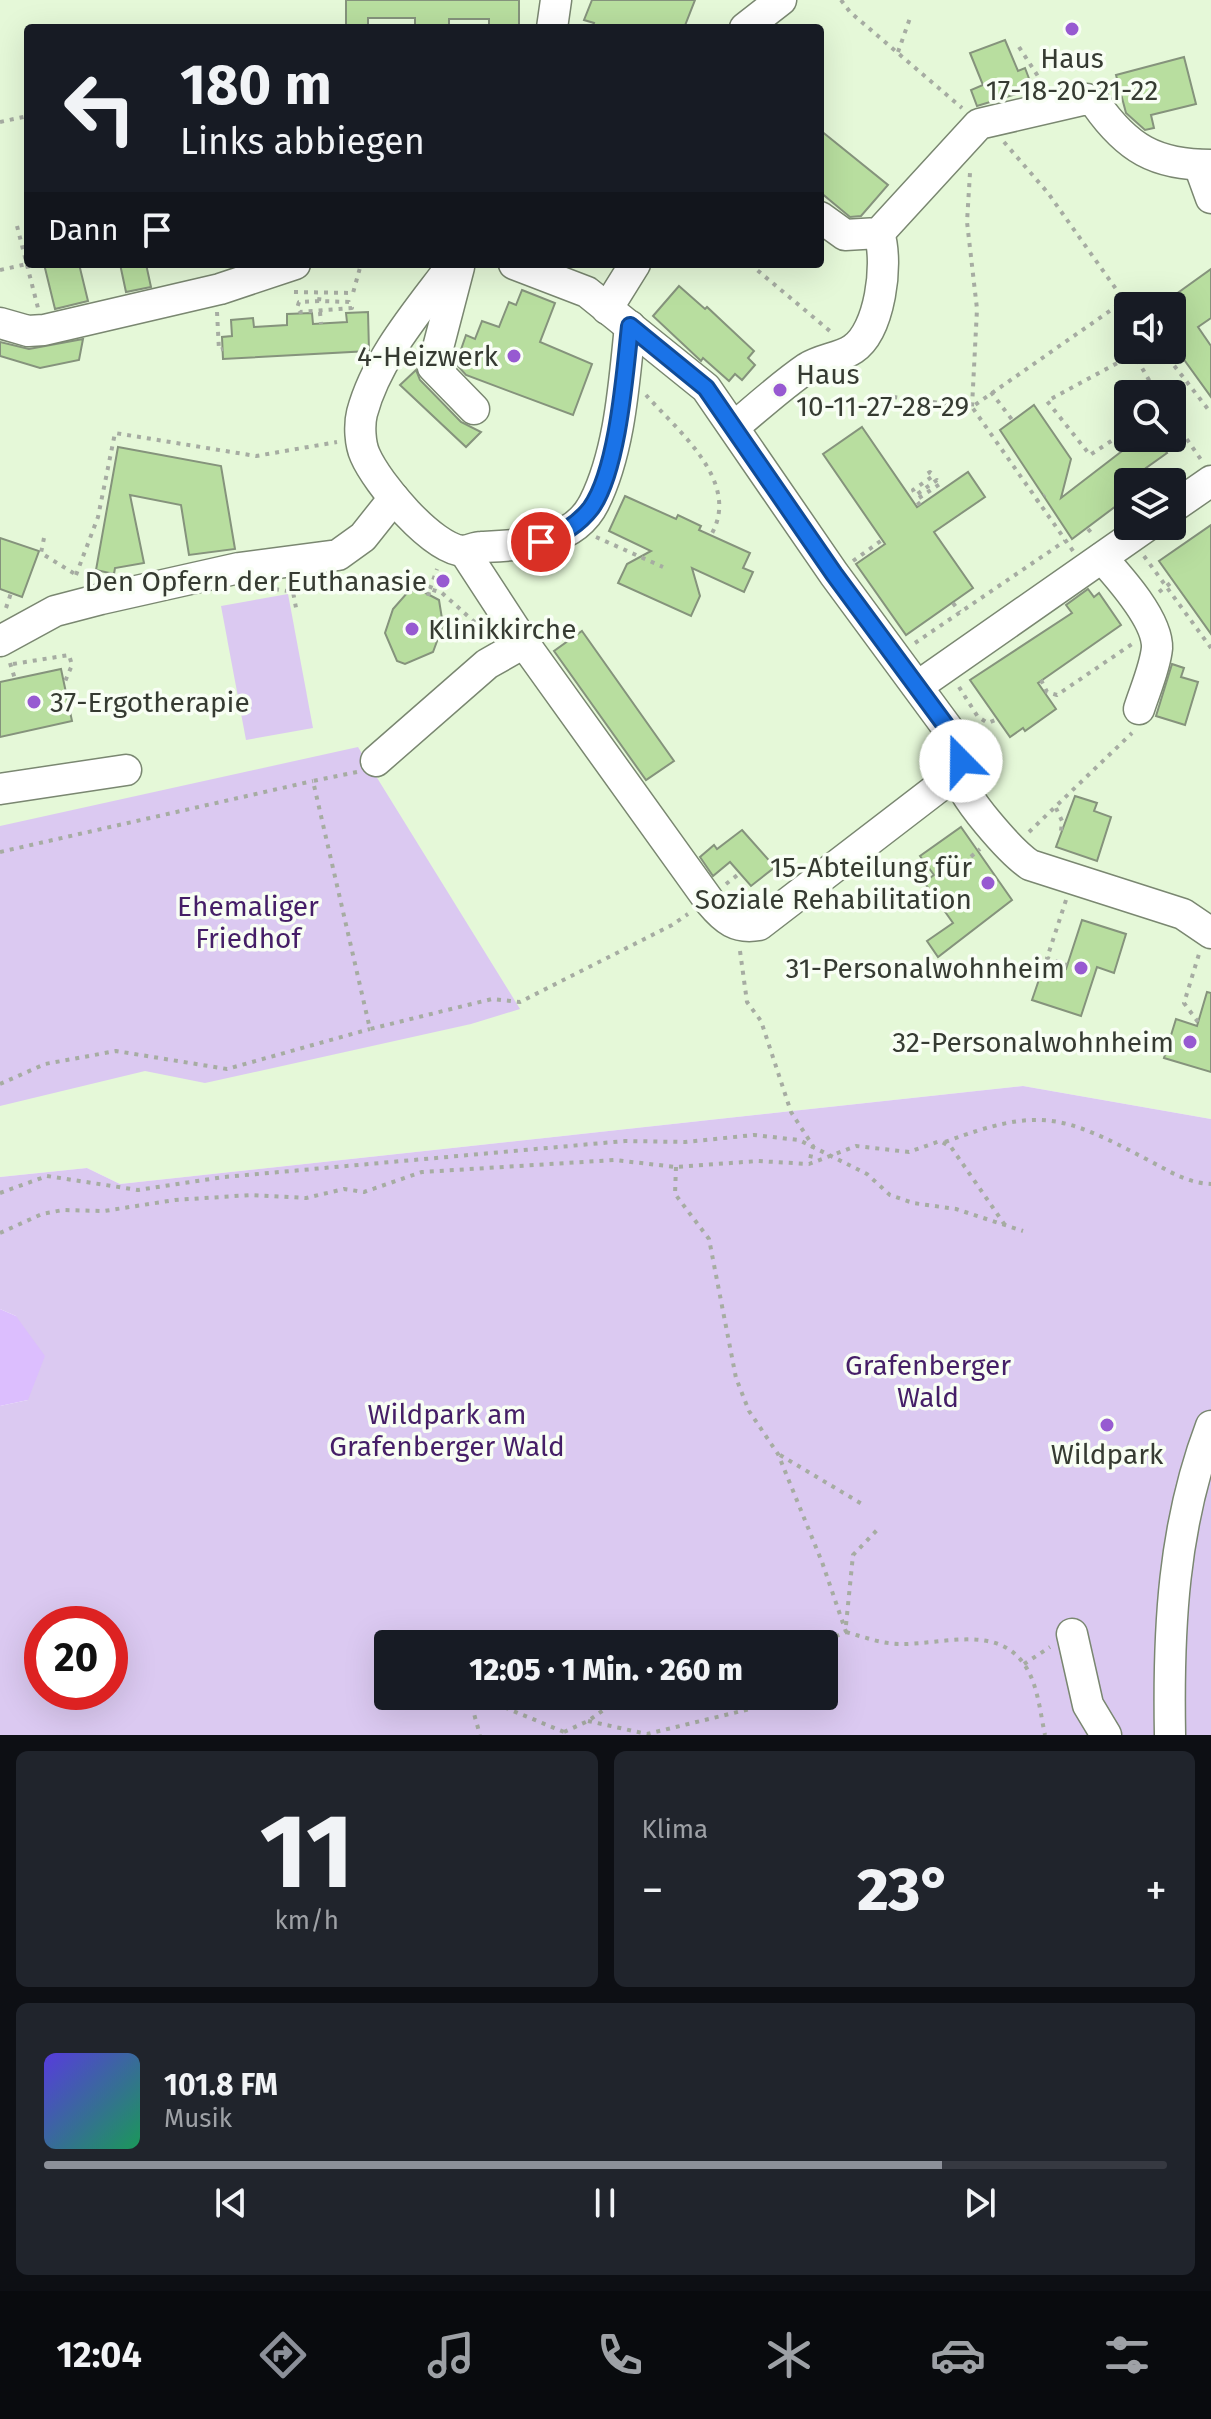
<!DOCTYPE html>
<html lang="de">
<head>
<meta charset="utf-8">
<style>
  :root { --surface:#171b24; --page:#20242c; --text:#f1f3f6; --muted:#9ea1a6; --line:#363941; --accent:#8c9099 }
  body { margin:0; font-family:"Fira Sans",sans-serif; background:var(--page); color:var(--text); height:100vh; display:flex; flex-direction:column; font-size:30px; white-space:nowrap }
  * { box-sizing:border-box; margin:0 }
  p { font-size:26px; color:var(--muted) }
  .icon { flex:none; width:44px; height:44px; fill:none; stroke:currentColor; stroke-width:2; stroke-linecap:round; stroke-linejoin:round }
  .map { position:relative; height:1735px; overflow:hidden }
  .details { display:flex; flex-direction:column; gap:16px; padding:16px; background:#0d0f14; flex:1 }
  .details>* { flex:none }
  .hud { position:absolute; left:24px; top:24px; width:800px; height:244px; border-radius:8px; box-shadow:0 8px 32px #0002; background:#171b24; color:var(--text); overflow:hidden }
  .tools { position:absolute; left:1114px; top:292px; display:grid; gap:16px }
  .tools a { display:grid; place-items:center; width:72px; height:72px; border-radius:8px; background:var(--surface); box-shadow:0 8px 32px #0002; font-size:40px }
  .speed { position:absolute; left:24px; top:1606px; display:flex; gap:16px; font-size:40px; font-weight:700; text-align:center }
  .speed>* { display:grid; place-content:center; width:104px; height:104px; border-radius:50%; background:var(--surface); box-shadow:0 8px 32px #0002; line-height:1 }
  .speed .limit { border:12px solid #d22; background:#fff; color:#111 }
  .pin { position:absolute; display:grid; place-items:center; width:68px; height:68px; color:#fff; margin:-34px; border:4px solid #fff; border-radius:50%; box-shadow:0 2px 8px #0007 }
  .me { position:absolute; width:88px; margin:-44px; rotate:338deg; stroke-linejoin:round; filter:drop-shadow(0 0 6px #0008) }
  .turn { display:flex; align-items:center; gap:28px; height:168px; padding:0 24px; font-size:36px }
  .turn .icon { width:104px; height:104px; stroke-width:2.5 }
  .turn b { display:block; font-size:56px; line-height:68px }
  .then { display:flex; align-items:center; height:76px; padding:0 24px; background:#0003; gap:16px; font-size:30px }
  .big { font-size:60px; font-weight:800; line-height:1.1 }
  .details .widget { flex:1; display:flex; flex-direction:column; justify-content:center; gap:12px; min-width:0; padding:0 28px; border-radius:12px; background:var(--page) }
  .details .dial { align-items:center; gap:0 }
  .dial b { font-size:104px; line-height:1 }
  .song { display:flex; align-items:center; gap:24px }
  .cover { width:96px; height:96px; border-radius:12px; background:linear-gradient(135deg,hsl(250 70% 55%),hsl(150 70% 35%)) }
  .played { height:8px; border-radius:4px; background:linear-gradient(90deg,var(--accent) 80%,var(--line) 80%) }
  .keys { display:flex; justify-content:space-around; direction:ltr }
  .heat { display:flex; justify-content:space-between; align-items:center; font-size:44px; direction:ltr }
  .details .tiles { flex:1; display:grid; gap:16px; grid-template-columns:1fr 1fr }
  .widget:last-child { grid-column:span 2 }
  .trip { position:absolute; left:374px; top:1630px; width:464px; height:80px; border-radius:8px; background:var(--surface); box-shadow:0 8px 32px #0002; font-weight:800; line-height:80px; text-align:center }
  .tabs { display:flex; height:128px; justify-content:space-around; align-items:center; background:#090b0e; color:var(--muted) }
  .tabs .icon { width:56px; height:56px }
  .tabs .active { color:var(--accent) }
  .tabs b { font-size:36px; color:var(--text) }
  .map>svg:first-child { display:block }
  .built { fill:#e5f8d8; fill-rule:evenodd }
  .green { fill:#dbc9f1; fill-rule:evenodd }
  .water { fill:#dcbefe }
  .building { fill:#b8de9f; stroke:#85937c; stroke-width:2 }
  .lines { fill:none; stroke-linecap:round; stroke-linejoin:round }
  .minor-casing { stroke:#7a8771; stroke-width:33 }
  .path { stroke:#a6aca2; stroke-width:4; stroke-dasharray:4 6; stroke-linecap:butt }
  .minor { stroke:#fff; stroke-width:30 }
  .route-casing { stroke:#114b97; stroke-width:20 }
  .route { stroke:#1a73e8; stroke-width:14 }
  .poi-dot { fill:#975ad1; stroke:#f8fef4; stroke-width:3 }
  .labels { text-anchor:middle; stroke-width:7; stroke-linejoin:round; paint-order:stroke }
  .poi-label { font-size:28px; fill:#363b32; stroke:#f8fef4; text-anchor:end }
  .park-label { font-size:28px; fill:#451e67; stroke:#f8fef4 }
</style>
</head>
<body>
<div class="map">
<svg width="1211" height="1735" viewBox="0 0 1211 1735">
  <rect width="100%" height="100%" fill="#f8fef4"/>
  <path class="built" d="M0 0H1211V1119L1023 1086 120 1184 87 1168 0 1177ZM28 28H820V264H28ZM1128 306H1172V350H1128ZM1128 394H1172V438H1128ZM1128 482H1172V526H1128Z"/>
  <g class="green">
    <path d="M288 594 313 728 246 740 221 606Z"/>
    <path d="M358 747 520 1009 471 1024 205 1083 145 1071 0 1106V826Z"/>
    <path d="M1023 1086 1211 1119V1735H0V1406L28 1400 16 1316 0 1309V1177L87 1168 120 1184ZM42 1624H110V1692H42ZM388 1644H824V1696H388Z"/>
  </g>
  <path class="water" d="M0 1309 16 1316 45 1356 28 1400 0 1406Z"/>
  <g class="building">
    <path d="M346 0H519V28H489V19H449V28H415V18H368V28H346Z"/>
    <path d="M592 0H695L684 28H592L594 23 584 20Z"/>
    <path d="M1005 40 1018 71 1025 68 1033 89 977 106 971 90 983 85 970 53Z"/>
    <path d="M1184 57 1196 104 1151 115 1154 128 1145 130 1126 113 1116 75Z"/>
    <path d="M820 130 888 185 861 216 850 217 820 192Z"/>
    <path d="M44 264H79L88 301 55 309Z"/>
    <path d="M120 264H146L151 287 126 292Z"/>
    <path d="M1211 269V318L1198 327 1211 346V397L1172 343V297Z"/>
    <path d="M679 286 705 309 707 307 754 351 748 358 755 365 742 380 735 374 729 381 703 358 701 361 653 316Z"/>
    <path d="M522 290 555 303 540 342 592 364 573 415 466 375 456 364 466 335 475 339 482 321 499 327 509 302 516 305Z"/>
    <path d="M368 312 369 351 223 359 222 337 232 336 231 320 253 318 254 327 287 325V314L312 313 313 324 347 322 346 313Z"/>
    <path d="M83 339 79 360 40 368 0 356V342L29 349Z"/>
    <path d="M416 370 420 380 461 422 481 432 466 447 400 385Z"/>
    <path d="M1034 405 1071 459 1061 498 1139 438H1156L1167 453 1146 468 1156 482H1128V497L1072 539 1000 430Z"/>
    <path d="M862 427 917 507 968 472 985 497 934 532 973 588 906 635 856 564 885 544 823 454Z"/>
    <path d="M118 447 221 466 235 549 189 555 181 505 130 495 144 563 115 568 114 574 96 570Z"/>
    <path d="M625 496 676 519 678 515 701 526 699 530 750 553 743 568 753 572 744 592 692 568 700 596 691 616 618 583 627 564 651 551 609 531Z"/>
    <path d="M1211 525V634L1159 561Z"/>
    <path d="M0 538 39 551 22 597 0 589Z"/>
    <path d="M418 589 439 600 443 625 433 652 405 664 397 661 385 633 393 609 407 593Z"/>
    <path d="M1088 589 1094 597 1099 593 1121 625 1038 683 1056 709 1025 731 1023 728 1010 737 970 680 1072 613 1066 605Z"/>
    <path d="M582 631 674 761 646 780 554 651Z"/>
    <path d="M1172 664 1184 668 1181 677 1198 682 1185 725 1156 716Z"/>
    <path d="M61 669 72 721 0 737V682Z"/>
    <path d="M1075 796 1097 803 1094 811 1111 817 1097 861 1056 847Z"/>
    <path d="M961 827 1012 900 938 957 927 941 953 923 924 882 934 875 920 856Z"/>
    <path d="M742 830 775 867 751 886 730 862 713 876 700 857 714 845 717 849Z"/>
    <path d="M1082 920 1126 934 1114 973 1097 967 1081 1016 1032 1000 1045 962 1066 969Z"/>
    <path d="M1207 992 1211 993V1072L1164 1058 1176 1019 1197 1026Z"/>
  </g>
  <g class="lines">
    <defs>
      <g id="minor">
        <path d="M552 28 556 0"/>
        <path d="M745 28 781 0"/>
        <path d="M1199 165 1211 198"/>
        <path d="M820 217 845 235 879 233 979 124 1087 99 1096 104C1127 148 1155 165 1211 165"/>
        <path d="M453 264C419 310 377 357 362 413 359 425 360 444 365 455 377 483 432 549 463 551 468 551 475 547 481 547 520 545 573 545 594 503 620 451 624 383 630 326"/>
        <path d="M459 267 433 367 474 409"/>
        <path d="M607 309 635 264"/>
        <path d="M0 323 28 331 44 330 220 289 295 264"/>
        <path d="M734 427C758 407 782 385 807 368 821 359 840 358 853 349 880 331 889 263 879 233"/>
        <path d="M1172 508 1211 481"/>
        <path d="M464 551 524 643 710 902C725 920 736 929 759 925L957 773 961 761 960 745 834 574 706 388 587 292 514 264"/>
        <path d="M1102 558C1120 578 1158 620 1157 648 1155 668 1145 690 1139 709"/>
        <path d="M0 641 55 611 101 599 239 568 338 555 363 537 394 498"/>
        <path d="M918 686 1147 526"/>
        <path d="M376 761 487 664 524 643"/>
        <path d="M957 773C960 795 1011 852 1030 865L1183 914 1211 933"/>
        <path d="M0 789 126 770"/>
        <path d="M1072 1634 1088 1705 1106 1735"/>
        <path d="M1170 1735C1168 1629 1173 1526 1211 1426"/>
      </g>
    </defs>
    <use href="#minor" class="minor-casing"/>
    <g class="path">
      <path d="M841 0 850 12 962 108"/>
      <path d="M1019 47 1043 84"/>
      <path d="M898 52 910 18"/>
      <path d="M0 122 28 116"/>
      <path d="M1004 142 1048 193 1128 306"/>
      <path d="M17 226 38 308"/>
      <path d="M750 264 831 332"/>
      <path d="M0 270 27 264"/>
      <path d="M294 292 353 293 361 264"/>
      <path d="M319 301 299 302 297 308 300 312 352 308 349 302 319 301 320 293"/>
      <path d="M217 312 219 350 223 349"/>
      <path d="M320 312 321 324"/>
      <path d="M1162 350 1211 413"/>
      <path d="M991 392 1013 421"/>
      <path d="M646 395C678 431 742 482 711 535"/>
      <path d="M877 405 886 396 972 407 977 309 967 222 970 173"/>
      <path d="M1172 419 1181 431 1172 437"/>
      <path d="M1128 430 1090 455 1047 401 1134 354 1157 394"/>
      <path d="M1181 431 1202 461"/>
      <path d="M1161 445 1170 438"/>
      <path d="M1036 502 1045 495"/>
      <path d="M920 505 916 500 940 484 937 480 916 495 913 490 933 476 930 472 927 474"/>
      <path d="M1088 529 1094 536"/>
      <path d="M596 537 663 567"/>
      <path d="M44 538 41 553 75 574"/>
      <path d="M1073 551 972 407 1124 301"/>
      <path d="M1144 556 1211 648"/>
      <path d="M853 561 882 540"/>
      <path d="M76 575 98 517 115 433 256 456 337 442"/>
      <path d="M275 589 293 592 297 613"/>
      <path d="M430 589 437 569"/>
      <path d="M1159 592 1173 581"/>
      <path d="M428 596 430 589 442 593 479 626 484 622"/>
      <path d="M953 603 960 612"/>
      <path d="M6 608 11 593"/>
      <path d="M915 643 1065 541"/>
      <path d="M10 663 15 679"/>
      <path d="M13 664 69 655 72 665 64 684"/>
      <path d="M1041 680 1047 692 1057 695 1132 644"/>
      <path d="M959 687 978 717 988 723 998 719"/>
      <path d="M357 772 313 781 370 1029 492 999 520 1002 672 925 688 914"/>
      <path d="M1056 808 1062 821 1061 831"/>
      <path d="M1029 832 1132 733"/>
      <path d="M0 852 313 781"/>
      <path d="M948 876 980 849"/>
      <path d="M726 884 740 873"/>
      <path d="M1066 900 1047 958 1067 965"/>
      <path d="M740 951 747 1002 761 1021 791 1112 813 1146 809 1164"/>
      <path d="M1198 1022 1184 1003 1199 954"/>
      <path d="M0 1084 45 1064 116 1051 227 1069 370 1029"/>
      <path d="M945 1142C1039 1107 1061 1114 1148 1160 1169 1171 1187 1183 1211 1184"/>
      <path d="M676 1167 675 1194 709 1239 736 1378 749 1411 778 1454 822 1562 846 1632"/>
      <path d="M0 1193 47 1176 138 1190 224 1177 625 1141 685 1142 754 1135 799 1140 867 1174 890 1195 913 1203 956 1209 1023 1231"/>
      <path d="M0 1233 42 1214 63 1210 104 1211 175 1200 251 1195 306 1198 344 1189 364 1192 422 1172 614 1160 676 1167 758 1161 809 1164 856 1146 909 1152 940 1141 951 1147 1007 1228"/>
      <path d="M780 1455 862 1504"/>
      <path d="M846 1625 853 1555 879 1528"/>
      <path d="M846 1632C864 1637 882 1644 900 1644 940 1645 996 1624 1024 1664 1038 1684 1040 1712 1045 1735"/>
      <path d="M817 1644 846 1632"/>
      <path d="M1024 1664 1050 1647"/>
      <path d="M469 1696 480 1735"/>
      <path d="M477 1696 564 1732 559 1735"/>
      <path d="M588 1721 647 1734 750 1709 768 1696"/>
      <path d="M564 1732 588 1721 623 1696"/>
    </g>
    <use href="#minor" class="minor"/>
  </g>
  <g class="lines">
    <defs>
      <path id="route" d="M541 542C561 535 578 525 591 508 618 470 625 372 630 326L706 388 834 574 960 745 961 761"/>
    </defs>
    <use href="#route" class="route-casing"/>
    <use href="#route" class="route"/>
  </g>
  <g class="poi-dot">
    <circle cx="1072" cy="29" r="8"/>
    <circle cx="514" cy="356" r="8"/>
    <circle cx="780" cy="390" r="8"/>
    <circle cx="443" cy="581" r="8"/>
    <circle cx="412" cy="629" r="8"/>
    <circle cx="34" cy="702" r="8"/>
    <circle cx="988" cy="883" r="8"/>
    <circle cx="1081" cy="968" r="8"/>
    <circle cx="1190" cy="1042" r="8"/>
    <circle cx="1107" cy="1425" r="8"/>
  </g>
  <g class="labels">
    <g class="poi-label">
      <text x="1072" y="68" text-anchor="middle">Haus<tspan x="1072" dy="32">17-18-20-21-22</tspan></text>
      <text x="498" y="366">4-Heizwerk</text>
      <text x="796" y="384" text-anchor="start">Haus<tspan x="796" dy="32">10-11-27-28-29</tspan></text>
      <text x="427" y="591">Den Opfern der Euthanasie</text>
      <text x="428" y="639" text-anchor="start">Klinikkirche</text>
      <text x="50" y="712" text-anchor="start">37-Ergotherapie</text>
      <text x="972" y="877">15-Abteilung für<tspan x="972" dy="32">Soziale Rehabilitation</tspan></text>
      <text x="1065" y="978">31-Personalwohnheim</text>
      <text x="1174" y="1052">32-Personalwohnheim</text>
      <text x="1107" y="1464" text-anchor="middle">Wildpark</text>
    </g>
    <g class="park-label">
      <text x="248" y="916">Ehemaliger<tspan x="248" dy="32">Friedhof</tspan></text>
      <text x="928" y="1375">Grafenberger<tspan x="928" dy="32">Wald</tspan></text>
      <text x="447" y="1424">Wildpark am<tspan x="447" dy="32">Grafenberger Wald</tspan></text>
    </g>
  </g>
</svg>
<div class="tools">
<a><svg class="icon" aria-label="sound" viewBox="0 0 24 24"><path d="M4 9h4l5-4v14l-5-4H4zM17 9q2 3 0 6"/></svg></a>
<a><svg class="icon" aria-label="search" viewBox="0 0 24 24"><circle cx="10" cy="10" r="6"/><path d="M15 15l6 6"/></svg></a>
<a><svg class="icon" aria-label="layers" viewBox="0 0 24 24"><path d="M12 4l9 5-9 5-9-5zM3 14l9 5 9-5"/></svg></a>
</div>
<div class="speed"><div class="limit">20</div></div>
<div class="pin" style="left:541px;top:542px;background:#d93025"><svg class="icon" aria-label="arrive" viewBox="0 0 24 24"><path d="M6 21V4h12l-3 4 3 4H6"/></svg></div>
<svg class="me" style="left:961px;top:761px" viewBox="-20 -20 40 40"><circle r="19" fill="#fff"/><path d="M0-13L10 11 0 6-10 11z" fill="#1a73e8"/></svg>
<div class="trip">12:05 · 1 Min. · 260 m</div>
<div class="hud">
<div class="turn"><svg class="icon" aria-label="left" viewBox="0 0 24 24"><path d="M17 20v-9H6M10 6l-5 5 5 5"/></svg><div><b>180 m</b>Links abbiegen</div></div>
<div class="then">Dann<svg class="icon" aria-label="arrive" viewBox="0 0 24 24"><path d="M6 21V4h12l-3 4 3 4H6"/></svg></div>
</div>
</div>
<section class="details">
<div class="tiles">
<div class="widget dial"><b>11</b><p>km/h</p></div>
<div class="widget"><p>Klima</p>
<div class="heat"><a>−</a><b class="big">23°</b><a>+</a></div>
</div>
<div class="widget">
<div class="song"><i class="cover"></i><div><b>101.8 FM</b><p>Musik</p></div></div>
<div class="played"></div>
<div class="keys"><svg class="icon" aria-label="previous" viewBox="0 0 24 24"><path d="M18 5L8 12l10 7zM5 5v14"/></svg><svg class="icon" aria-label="pause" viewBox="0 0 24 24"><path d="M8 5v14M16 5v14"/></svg><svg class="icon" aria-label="next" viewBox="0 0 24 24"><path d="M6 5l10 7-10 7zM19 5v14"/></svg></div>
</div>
</div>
</section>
<nav class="tabs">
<b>12:04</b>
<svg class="icon active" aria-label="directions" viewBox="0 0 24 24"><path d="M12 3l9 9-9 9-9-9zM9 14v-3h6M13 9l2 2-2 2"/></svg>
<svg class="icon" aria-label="music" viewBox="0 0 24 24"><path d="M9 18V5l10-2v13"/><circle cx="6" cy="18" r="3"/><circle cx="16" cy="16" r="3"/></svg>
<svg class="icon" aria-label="phone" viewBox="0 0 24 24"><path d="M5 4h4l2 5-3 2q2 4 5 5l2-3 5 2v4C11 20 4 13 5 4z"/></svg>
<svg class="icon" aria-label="climate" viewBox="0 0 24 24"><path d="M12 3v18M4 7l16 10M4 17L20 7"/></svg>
<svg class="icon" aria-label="car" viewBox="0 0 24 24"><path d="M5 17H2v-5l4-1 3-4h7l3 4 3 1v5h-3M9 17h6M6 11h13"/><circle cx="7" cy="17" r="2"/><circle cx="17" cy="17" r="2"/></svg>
<svg class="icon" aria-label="filters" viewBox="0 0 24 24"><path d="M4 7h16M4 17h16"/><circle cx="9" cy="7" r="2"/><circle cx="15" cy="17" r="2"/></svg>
</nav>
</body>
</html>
